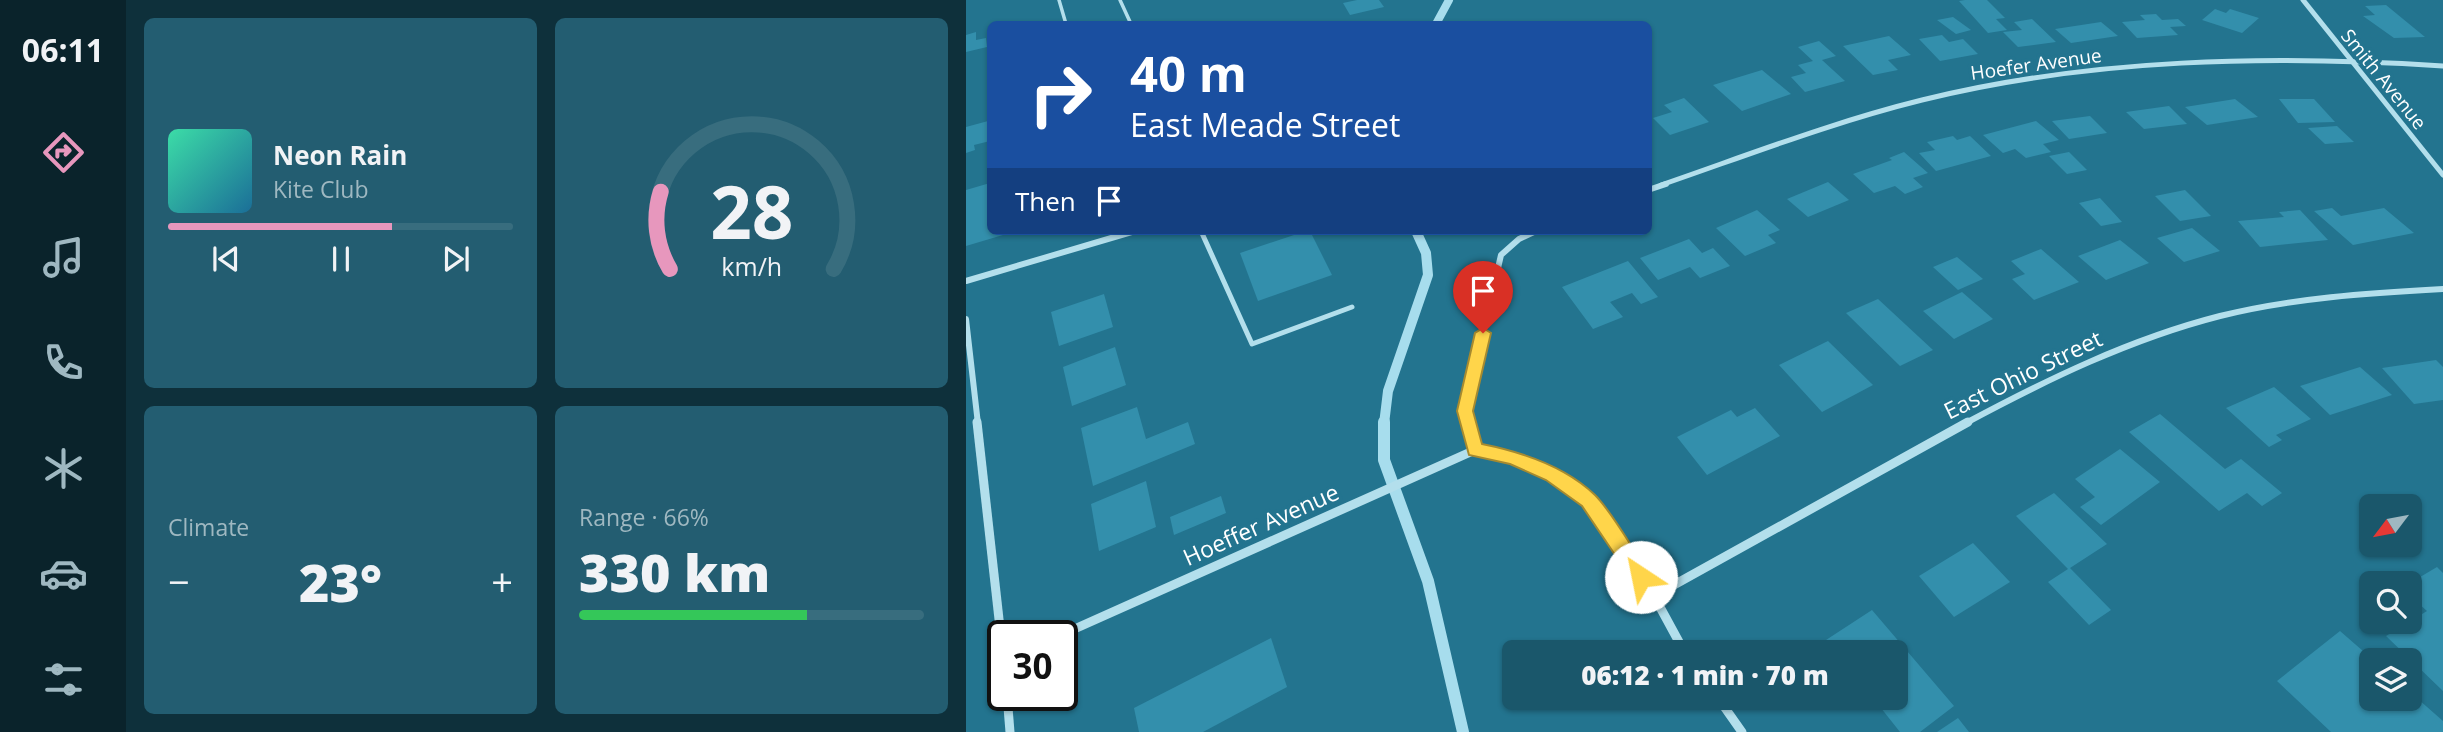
<!DOCTYPE html>
<html lang="en">
<head>
<meta charset="utf-8">
<style>
  :root { --surface:#1a576b; --page:#235d71; --text:#f1f3f6; --muted:#9fb8c1; --line:#386d7e; --accent:#e797bd }
  body { margin:0; font-family:"Open Sans",sans-serif; background:var(--page); color:var(--text); height:100vh; display:flex; flex-direction:column; font-size:26px; white-space:nowrap }
  * { box-sizing:border-box; margin:0 }
  p { font-size:23px; color:var(--muted) }
  .icon { flex:none; width:38px; height:38px; fill:none; stroke:currentColor; stroke-width:2; stroke-linecap:round; stroke-linejoin:round }
  .map { position:relative; flex:1; overflow:hidden }
  .side { display:flex; flex-direction:column; gap:18px; padding:18px; background:#0e303b; width:840px }
  .side>* { flex:none }
  .banner { position:absolute; left:21px; top:21px; width:665px; height:214px; border-radius:10px; box-shadow:0 2px 5px #0004; background:#1a4fa0; color:#fff; overflow:hidden }
  .needle { width:46px; rotate:238deg }
  .controls { position:absolute; left:1393px; top:494px; display:grid; gap:14px }
  .controls a { display:grid; place-items:center; width:63px; height:63px; border-radius:10px; background:var(--surface); box-shadow:0 2px 5px #0004; font-size:35px }
  .speed { position:absolute; left:21px; top:620px; display:flex; gap:14px; font-size:35px; font-weight:700; text-align:center }
  .speed>* { display:grid; place-content:center; width:91px; height:91px; border-radius:50%; background:var(--surface); box-shadow:0 2px 5px #0004; line-height:1 }
  .speed .limit { border:4px solid #111; border-radius:10px; background:#fff; color:#111 }
  .pin { position:absolute; display:grid; place-items:center; width:60px; height:60px; color:#fff; margin:-72px -30px; border-radius:50% 50% 50% 0; rotate:-45deg; box-shadow:0 0 7px #0007 }
  .pin .icon { rotate:45deg }
  .me { position:absolute; width:77px; margin:-38px; rotate:326deg; stroke-linejoin:round; filter:drop-shadow(0 0 5px #0008) }
  .turn { display:flex; align-items:center; gap:24px; height:147px; padding:0 28px; font-size:32px }
  .turn .icon { width:91px; height:91px; stroke-width:2.5 }
  .turn b { display:block; font-size:49px; line-height:60px }
  .then { display:flex; align-items:center; height:66px; padding:0 28px; background:#0003; gap:14px; font-size:26px }
  .big { font-size:52px; font-weight:800; line-height:1.1 }
  .side .card { flex:1; display:flex; flex-direction:column; justify-content:center; gap:10px; min-width:0; padding:0 24px; border-radius:10px; background:var(--page) }
  .side .dial { align-items:center; gap:0 }
  .dial svg { height:182px; overflow:visible; fill:none; stroke:var(--line); stroke-width:7; stroke-linecap:round; text-anchor:middle }
  .dial text { fill:var(--text); stroke:none }
  .song { display:flex; align-items:center; gap:21px }
  .cover { width:84px; height:84px; border-radius:10px; background:linear-gradient(135deg,hsl(160 70% 55%),hsl(200 70% 35%)) }
  .played { height:7px; border-radius:4px; background:linear-gradient(90deg,var(--accent) 65%,var(--line) 65%) }
  .keys { display:flex; justify-content:space-around; direction:ltr }
  .heat { display:flex; justify-content:space-between; align-items:center; font-size:38px; direction:ltr }
  .charge { height:10px; border-radius:5px; background:linear-gradient(90deg,#34c759 66%,var(--line) 0) }
  .side .tiles { flex:1; display:grid; gap:18px; grid-template-columns:repeat(2,1fr) }
  .trip { position:absolute; left:536px; top:640px; width:406px; height:70px; border-radius:10px; background:var(--surface); box-shadow:0 2px 5px #0004; font-weight:800; line-height:70px; text-align:center }
  main { display:flex; flex:1; min-height:0 }
  .dock { display:flex; flex-direction:column; width:126px; justify-content:space-around; align-items:center; background:#0a232b; color:var(--muted) }
  .dock .icon { width:49px; height:49px }
  .dock .active { color:var(--accent) }
  .dock b { font-size:32px; color:var(--text) }
  .map>svg:first-child { display:block }
  .lines { fill:none; stroke-linecap:round; stroke-linejoin:round }
  .stream-far2 { stroke:#a7dded; stroke-width:8 }
  .stream-far1 { stroke:#a7dded; stroke-width:10 }
  .stream { stroke:#a7dded; stroke-width:12 }
  .building { fill:#338fac }
  .service-far1 { stroke:#b3dfec; stroke-width:3.5 }
  .service { stroke:#b3dfec; stroke-width:5 }
  .minor-far2 { stroke:#b3dfec; stroke-width:5 }
  .minor-far1 { stroke:#b3dfec; stroke-width:6 }
  .minor { stroke:#b3dfec; stroke-width:9 }
  .route { fill:#ffd54a; stroke:#a68a30; stroke-width:2 }
  .labels { text-anchor:middle; stroke-width:7; stroke-linejoin:round; paint-order:stroke }
  .far-street-label { font-size:19px; fill:#fff; stroke:#23748f }
  .street-label { font-size:23px; fill:#fff; stroke:#23748f }
</style>
</head>
<body>
<main>
<nav class="dock">
<b>06:11</b>
<svg class="icon active" aria-label="directions" viewBox="0 0 24 24"><path d="M12 3l9 9-9 9-9-9zM9 14v-3h6M13 9l2 2-2 2"/></svg>
<svg class="icon" aria-label="music" viewBox="0 0 24 24"><path d="M9 18V5l10-2v13"/><circle cx="6" cy="18" r="3"/><circle cx="16" cy="16" r="3"/></svg>
<svg class="icon" aria-label="phone" viewBox="0 0 24 24"><path d="M5 4h4l2 5-3 2q2 4 5 5l2-3 5 2v4C11 20 4 13 5 4z"/></svg>
<svg class="icon" aria-label="climate" viewBox="0 0 24 24"><path d="M12 3v18M4 7l16 10M4 17L20 7"/></svg>
<svg class="icon" aria-label="car" viewBox="0 0 24 24"><path d="M5 17H2v-5l4-1 3-4h7l3 4 3 1v5h-3M9 17h6M6 11h13"/><circle cx="7" cy="17" r="2"/><circle cx="17" cy="17" r="2"/></svg>
<svg class="icon" aria-label="filters" viewBox="0 0 24 24"><path d="M4 7h16M4 17h16"/><circle cx="9" cy="7" r="2"/><circle cx="15" cy="17" r="2"/></svg>
</nav>
<section class="side">
<div class="tiles">
<div class="card">
<div class="song"><i class="cover"></i><div><b>Neon Rain</b><p>Kite Club</p></div></div>
<div class="played"></div>
<div class="keys"><svg class="icon" aria-label="previous" viewBox="0 0 24 24"><path d="M18 5L8 12l10 7zM5 5v14"/></svg><svg class="icon" aria-label="pause" viewBox="0 0 24 24"><path d="M8 5v14M16 5v14"/></svg><svg class="icon" aria-label="next" viewBox="0 0 24 24"><path d="M6 5l10 7-10 7zM19 5v14"/></svg></div>
</div>
<div class="card dial"><svg viewBox="0 0 100 80">
<path d="M14 69A42 42 0 1 1 86 69"/>
<path d="M14 69A42 42 0 0 1 10 35" stroke="#e797bd"/>
<text x="50" y="56" font-size="32" font-weight="700">28</text>
<text x="50" y="72" font-size="11">km/h</text>
</svg></div>
<div class="card"><p>Climate</p>
<div class="heat"><a>−</a><b class="big">23°</b><a>+</a></div>
</div>
<div class="card"><p>Range · 66%</p><b class="big">330 km</b><div class="charge"></div></div>
</div>
</section>
<div class="map">
<svg width="1477" height="732" viewBox="0 0 1477 732">
  <rect width="100%" height="100%" fill="#23748f"/>
  <g class="lines">
    <path class="stream-far2" d="M470 24 483 0"/>
    <path class="stream-far1" d="M418 424 422 391 462 275 460 253 450 231"/>
    <path class="stream" d="M418 422V460L462 581 497 732"/>
  </g>
  <g class="building">
    <path d="M391 0H413L418 7 384 15 377 3Z"/>
    <path d="M999 0H1021L1039 18 1030 19 1041 30 1022 33 993 1Z"/>
    <path d="M1420 5 1459 37 1428 38 1397 16 1409 15 1399 6Z"/>
    <path d="M1249 9 1260 13 1264 9 1293 18 1276 33 1236 20Z"/>
    <path d="M1190 14 1196 20 1212 19 1220 26 1204 27 1212 35 1171 38 1156 22 1179 20 1174 15Z"/>
    <path d="M987 17 1005 30 990 34 971 20Z"/>
    <path d="M1066 19 1090 42 1052 47 1037 32 1056 30 1048 22Z"/>
    <path d="M1135 22 1152 36 1105 43 1089 29Z"/>
    <path d="M10 32V40L20 38 21 47 0 52V35Z"/>
    <path d="M976 35 983 42 997 39 1012 54 974 61 953 39Z"/>
    <path d="M923 36 945 55 922 60 932 70 907 75 877 46Z"/>
    <path d="M853 41 870 56 856 60 879 81 839 92 825 77 840 73 832 65 847 61 832 47Z"/>
    <path d="M796 70 825 94 776 111 747 85Z"/>
    <path d="M718 98 743 122 704 135 687 118 706 112 698 105Z"/>
    <path d="M1269 99 1292 117 1241 125 1219 107Z"/>
    <path d="M1313 99H1348L1369 122 1332 123Z"/>
    <path d="M1203 106 1221 124 1178 129 1160 112Z"/>
    <path d="M1124 116 1141 133 1103 139 1086 121Z"/>
    <path d="M22 121 24 141 8 145 9 150 0 153V127Z"/>
    <path d="M1070 121 1093 140 1077 144 1085 152 1060 158 1049 149 1037 153 1017 135Z"/>
    <path d="M1371 126 1388 142 1359 144 1342 128Z"/>
    <path d="M987 136 991 140 1004 136 1025 156 970 171 953 153 969 150 961 142Z"/>
    <path d="M938 152 962 173 947 178 957 187 939 194 929 186 908 193 887 174 926 160 923 158Z"/>
    <path d="M1103 152 1121 170 1101 174 1083 156Z"/>
    <path d="M862 182 883 200 842 217 821 199Z"/>
    <path d="M24 183V231L47 232 0 246V190Z"/>
    <path d="M1219 190 1245 216 1214 221 1189 196Z"/>
    <path d="M1134 198 1156 222 1135 226 1113 203Z"/>
    <path d="M1366 208 1375 216 1418 208 1448 233 1387 245 1348 211Z"/>
    <path d="M791 210 814 230 802 235 810 243 779 256 750 228Z"/>
    <path d="M1334 210 1362 240 1294 247 1272 221 1318 217 1313 212Z"/>
    <path d="M1226 228 1254 251 1218 262 1191 238Z"/>
    <path d="M340 231H344L366 275 292 301 274 253Z"/>
    <path d="M723 239 736 253 747 248 764 266 734 278 724 267 692 280 674 258Z"/>
    <path d="M1154 240 1183 263 1140 280 1112 256Z"/>
    <path d="M1075 249 1113 282 1068 300 1046 279 1059 274 1045 261Z"/>
    <path d="M991 257 1017 279 992 290 967 267Z"/>
    <path d="M662 261 692 297 675 304 666 293 644 302 657 317 627 329 596 287Z"/>
    <path d="M996 292 1027 319 988 339 957 311Z"/>
    <path d="M138 294 147 327 93 346 85 312Z"/>
    <path d="M912 299 967 350 934 366 880 313Z"/>
    <path d="M862 341 907 385 856 412 813 365Z"/>
    <path d="M149 347 160 385 106 406 97 367Z"/>
    <path d="M1470 360 1477 367V400L1448 404 1416 368Z"/>
    <path d="M1394 367 1426 395 1364 415 1334 386Z"/>
    <path d="M1308 387 1345 419 1310 435 1316 440 1303 447 1260 408Z"/>
    <path d="M171 407 180 439 222 422 229 444 127 486 115 428Z"/>
    <path d="M789 408 814 436 741 475 711 437 765 410 771 417Z"/>
    <path d="M1194 414 1259 469 1275 459 1316 493 1296 506 1281 493 1253 511 1163 432Z"/>
    <path d="M1154 449 1194 482 1135 525 1114 507 1129 497 1109 479Z"/>
    <path d="M180 481 190 527 133 551 125 504Z"/>
    <path d="M1088 493 1141 544 1104 568 1145 610 1123 625 1082 582 1102 569 1050 516Z"/>
    <path d="M255 496 260 513 208 535 204 517Z"/>
    <path d="M1007 543 1044 582 988 617 953 576Z"/>
    <path d="M1471 567 1477 573V691L1420 636 1461 611 1444 596V583Z"/>
    <path d="M906 610 988 706 954 732H934L907 698H929V653H870L860 640Z"/>
    <path d="M1374 631 1405 658V698H1444V692L1477 721V732H1365L1311 681Z"/>
    <path d="M305 638 321 687 237 732H173L168 708Z"/>
    <path d="M992 718 1003 732H971Z"/>
  </g>
  <g class="lines">
    <g class="service-far1">
      <path d="M93 0 100 24"/>
      <path d="M154 0 165 24"/>
    </g>
    <path class="service" d="M235 231 286 344 386 307"/>
    <g class="minor-far2">
      <path d="M1337 0 1477 175"/>
      <path d="M695 185C782 155 867 122 956 100 1126 58 1304 55 1477 66"/>
    </g>
    <g class="minor-far1">
      <path d="M682 190 700 184"/>
      <path d="M0 281 169 231"/>
      <path d="M0 319 12 424"/>
      <path d="M502 424 499 411 535 255 553 239 570 231"/>
      <path d="M998 424C1080 380 1164 339 1254 316 1327 298 1402 293 1477 289"/>
    </g>
    <g class="minor">
      <path d="M11 422 37 655"/>
      <path d="M502 422 509 450 547 457 587 475 623 501 688 596 719 653"/>
      <path d="M688 596 1002 422"/>
      <path d="M95 635 509 450"/>
      <path d="M41 695 44 732"/>
      <path d="M752 698 776 732"/>
    </g>
  </g>
  <path class="route" d="M517 328 525 333 507 411 516 444C556 452 599 466 629 495 647 513 666 549 682 571L685 577 682 583 675 586 668 583 616 506 580 480 544 464 503 455 491 411 509 333Z"/>
  <g class="labels">
    <g class="far-street-label">
      <text transform="translate(1070 64) rotate(-8)" y="7">Hoefer Avenue</text>
      <text transform="translate(1418 79) rotate(51)" y="7">Smith Avenue</text>
    </g>
    <g class="street-label">
      <text transform="translate(1057 375) rotate(-26)" y="8">East Ohio Street</text>
      <text transform="translate(295 525) rotate(-24)" y="8">Hoeffer Avenue</text>
    </g>
  </g>
</svg>
<div class="controls">
<a><svg class="needle" viewBox="-14 -14 28 28"><path d="M0-13l5 13h-10z" fill="#e53935"/><path d="M0 13l5-13h-10z" fill="#9fb8c1"/></svg></a>
<a><svg class="icon" aria-label="search" viewBox="0 0 24 24"><circle cx="10" cy="10" r="6"/><path d="M15 15l6 6"/></svg></a>
<a><svg class="icon" aria-label="layers" viewBox="0 0 24 24"><path d="M12 4l9 5-9 5-9-5zM3 14l9 5 9-5"/></svg></a>
</div>
<div class="speed"><div class="limit">30</div></div>
<div class="pin" style="left:517px;top:333px;background:#d93025"><svg class="icon" aria-label="arrive" viewBox="0 0 24 24"><path d="M6 21V4h12l-3 4 3 4H6"/></svg></div>
<svg class="me" style="left:675px;top:577px" viewBox="-20 -20 40 40"><circle r="19" fill="#fff"/><path d="M0-13L10 11 0 6-10 11z" fill="#ffd54a"/></svg>
<div class="trip">06:12 · 1 min · 70 m</div>
<div class="banner">
<div class="turn"><svg class="icon" aria-label="right" viewBox="0 0 24 24"><path d="M7 20v-9h11M14 6l5 5-5 5"/></svg><div><b>40 m</b>East Meade Street</div></div>
<div class="then">Then<svg class="icon" aria-label="arrive" viewBox="0 0 24 24"><path d="M6 21V4h12l-3 4 3 4H6"/></svg></div>
</div>
</div>
</main>
</body>
</html>
